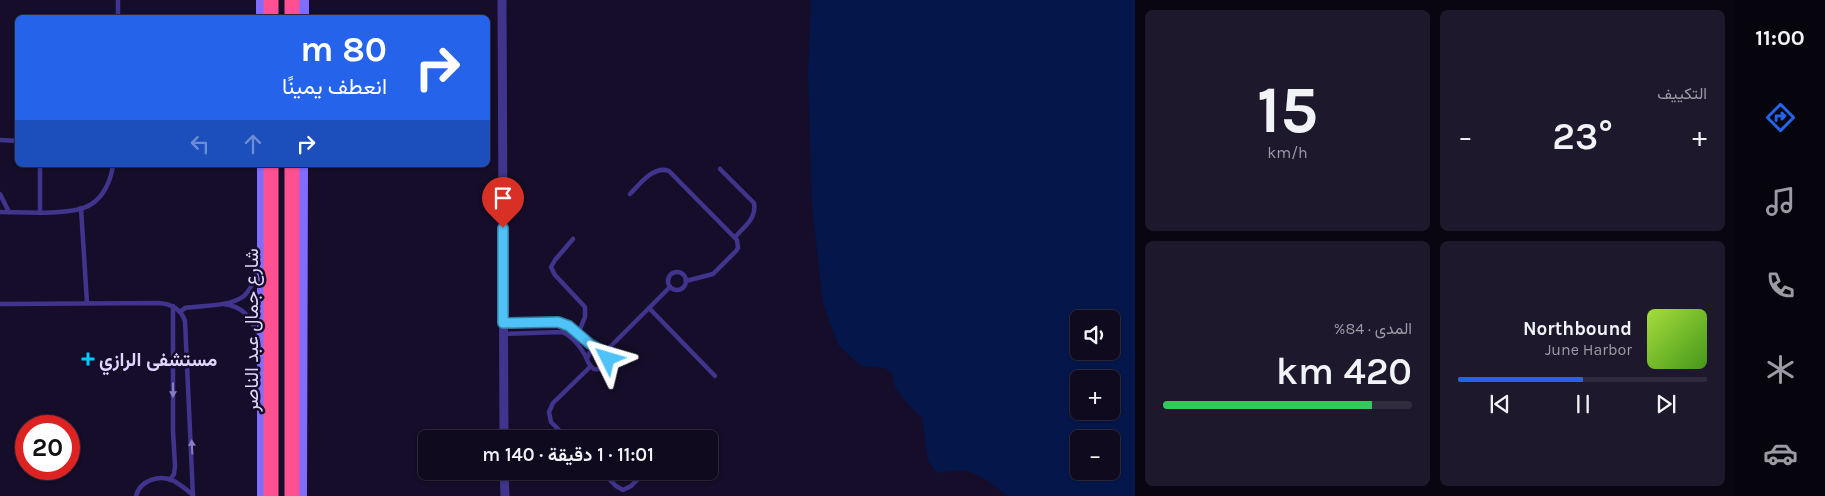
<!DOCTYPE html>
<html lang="ar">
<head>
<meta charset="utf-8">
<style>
  :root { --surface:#100a1f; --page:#1e182c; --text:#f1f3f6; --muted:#9c9aa4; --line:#302b3d; --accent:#2563eb }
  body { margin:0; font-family:Karla,Vazirmatn,sans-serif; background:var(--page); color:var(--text); direction:rtl; height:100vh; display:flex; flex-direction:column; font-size:19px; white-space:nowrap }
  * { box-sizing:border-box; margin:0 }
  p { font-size:16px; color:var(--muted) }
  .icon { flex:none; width:28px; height:28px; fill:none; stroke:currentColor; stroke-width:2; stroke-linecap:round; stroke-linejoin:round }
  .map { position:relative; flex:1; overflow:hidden; direction:ltr }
  .details { display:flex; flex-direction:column; gap:10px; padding:10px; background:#090611; width:600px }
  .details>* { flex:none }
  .top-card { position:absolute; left:15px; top:15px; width:475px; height:152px; border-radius:8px; box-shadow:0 1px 4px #0004,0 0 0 1px var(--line); direction:rtl; background:#2563eb; color:#fff; overflow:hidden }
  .fabs { position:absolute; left:1070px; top:310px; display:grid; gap:10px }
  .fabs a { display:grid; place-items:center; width:50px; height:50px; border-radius:8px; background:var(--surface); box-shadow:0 1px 4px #0004,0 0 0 1px var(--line); font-size:25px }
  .speed { position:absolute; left:15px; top:415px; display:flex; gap:10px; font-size:25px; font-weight:700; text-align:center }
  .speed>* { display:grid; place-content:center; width:65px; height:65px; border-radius:50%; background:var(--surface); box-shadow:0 1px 4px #0004,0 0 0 1px var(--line); line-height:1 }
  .speed .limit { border:8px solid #d22; background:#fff; color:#111 }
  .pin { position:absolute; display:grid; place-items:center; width:42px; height:42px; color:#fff; margin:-51px -21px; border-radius:50% 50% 50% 0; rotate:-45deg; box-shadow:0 0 5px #0007 }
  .pin .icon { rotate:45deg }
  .me { position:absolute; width:55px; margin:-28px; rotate:310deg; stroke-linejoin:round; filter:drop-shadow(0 0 4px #0008) }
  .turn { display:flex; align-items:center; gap:18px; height:105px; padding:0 20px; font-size:22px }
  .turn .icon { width:65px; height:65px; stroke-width:2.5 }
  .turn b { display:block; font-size:35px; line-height:42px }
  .lanes { display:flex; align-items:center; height:48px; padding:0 20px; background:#0003; justify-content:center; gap:25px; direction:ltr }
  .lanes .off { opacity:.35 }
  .big { font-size:38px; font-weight:600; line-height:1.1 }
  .details .tile { flex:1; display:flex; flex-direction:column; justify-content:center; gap:8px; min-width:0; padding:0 18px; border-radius:8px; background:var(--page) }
  .details .dial { align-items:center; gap:0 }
  .dial b { font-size:65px; line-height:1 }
  .song { display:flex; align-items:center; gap:15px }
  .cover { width:60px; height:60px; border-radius:8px; background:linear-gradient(135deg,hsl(80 70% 55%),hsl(100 70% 35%)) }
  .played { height:5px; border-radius:2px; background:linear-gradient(90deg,var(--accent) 50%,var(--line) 50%) }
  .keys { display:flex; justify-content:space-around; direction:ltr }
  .heat { display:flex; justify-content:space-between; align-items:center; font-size:28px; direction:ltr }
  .charge { height:8px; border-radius:4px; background:linear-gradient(90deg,#34c759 84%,var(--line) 0) }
  .details .tiles { flex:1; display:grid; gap:10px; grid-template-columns:repeat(2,1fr) }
  .trip { position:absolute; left:418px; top:430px; width:300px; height:50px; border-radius:8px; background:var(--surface); box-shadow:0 1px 4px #0004,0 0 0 1px var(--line); font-weight:600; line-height:50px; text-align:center; direction:rtl }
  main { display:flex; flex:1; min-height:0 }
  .dock { display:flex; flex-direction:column; width:90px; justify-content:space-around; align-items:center; background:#06040c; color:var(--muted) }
  .dock .icon { width:35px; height:35px }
  .dock .selected { color:var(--accent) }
  .dock b { font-size:22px; color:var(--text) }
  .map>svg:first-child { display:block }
  .water { fill:#05174a; fill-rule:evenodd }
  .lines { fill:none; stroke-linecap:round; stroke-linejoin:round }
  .lane { stroke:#41348c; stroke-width:4.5 }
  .street { stroke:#41348c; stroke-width:9 }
  .secondary { stroke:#806dff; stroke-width:12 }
  .highway { stroke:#ff5192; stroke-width:15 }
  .oneway { fill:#887dc0 }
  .route-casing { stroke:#337fa1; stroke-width:12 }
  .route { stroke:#4fc3f7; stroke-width:9 }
  .poi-dot { fill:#02cbff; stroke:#150d29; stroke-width:2 }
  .labels { text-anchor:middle; stroke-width:5; stroke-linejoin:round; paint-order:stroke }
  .street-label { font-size:19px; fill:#dfd6ff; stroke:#150d29 }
  .poi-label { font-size:19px; font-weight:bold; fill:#dfd6ff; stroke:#150d29; text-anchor:start }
</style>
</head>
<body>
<main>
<nav class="dock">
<b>11:00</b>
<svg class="icon selected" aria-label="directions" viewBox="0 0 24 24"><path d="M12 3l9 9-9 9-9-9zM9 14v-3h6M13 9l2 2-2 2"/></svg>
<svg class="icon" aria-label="music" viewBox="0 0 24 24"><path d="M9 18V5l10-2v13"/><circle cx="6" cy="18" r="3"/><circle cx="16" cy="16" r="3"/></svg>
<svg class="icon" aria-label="phone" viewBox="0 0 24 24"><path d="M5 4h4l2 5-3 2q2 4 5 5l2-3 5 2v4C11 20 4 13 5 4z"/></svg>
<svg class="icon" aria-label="climate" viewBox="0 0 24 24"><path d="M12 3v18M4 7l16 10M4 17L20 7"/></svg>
<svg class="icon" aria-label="car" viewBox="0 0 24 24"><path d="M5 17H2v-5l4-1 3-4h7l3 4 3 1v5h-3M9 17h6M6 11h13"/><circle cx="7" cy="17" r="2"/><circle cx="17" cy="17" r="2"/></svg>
</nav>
<section class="details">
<div class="tiles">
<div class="tile"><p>التكييف</p>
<div class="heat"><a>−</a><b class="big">23°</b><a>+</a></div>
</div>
<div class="tile dial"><b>15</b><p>km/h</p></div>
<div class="tile">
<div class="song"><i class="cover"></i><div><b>Northbound</b><p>June Harbor</p></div></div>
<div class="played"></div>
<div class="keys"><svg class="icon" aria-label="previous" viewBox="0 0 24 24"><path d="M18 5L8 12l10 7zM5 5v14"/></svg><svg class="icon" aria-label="pause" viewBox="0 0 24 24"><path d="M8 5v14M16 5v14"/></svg><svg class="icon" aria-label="next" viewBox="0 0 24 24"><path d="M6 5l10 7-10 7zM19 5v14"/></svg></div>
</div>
<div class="tile"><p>المدى · 84%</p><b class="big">420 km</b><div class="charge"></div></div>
</div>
</section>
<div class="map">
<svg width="1135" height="496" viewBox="0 0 1135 496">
  <rect width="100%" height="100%" fill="#150d29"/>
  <path class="water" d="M811 0H1135V496H1007C995 486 981 474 965 471 956 470 946 472 937 473L928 461 922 418 907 403 895 387 892 373 884 368 861 366 838 345 823 303 812 206 808 74ZM1079 319H1111V351H1079ZM1079 379H1111V411H1079ZM1079 439H1111V471H1079Z"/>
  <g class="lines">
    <g class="lane">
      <path d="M118 18V0"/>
      <path d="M0 140 18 141"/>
      <path d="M40 165V213"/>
      <path d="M720 169 754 203C757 218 744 227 735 237"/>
      <path d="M0 194 9 212"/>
      <path d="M630 194C640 184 654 165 669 171L737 240 738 248 736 251 713 274 686 281"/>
      <path d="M81 208 87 303"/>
      <path d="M0 212C23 212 71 216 90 205 104 197 111 180 113 165"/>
      <path d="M573 239 555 260 551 267 555 275 585 307V317L578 334"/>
      <circle cx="677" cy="281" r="9"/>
      <path d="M0 304 159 303C172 304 181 309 185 321L193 496"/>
      <path d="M224 304C246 307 250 319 260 337"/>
      <path d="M649 308 715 376"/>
      <path d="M180 312 185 308C203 305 229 307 244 296 252 289 255 277 259 268"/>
      <path d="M503 323H562L569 326 597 349"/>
      <path d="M503 334 562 332C571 335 580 346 585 355 588 361 588 365 594 369 601 370 606 367 608 359L605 352 597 349 590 352 587 359"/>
      <path d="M605 352 670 287"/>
      <path d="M568 439 551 422 549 412 553 403 590 367"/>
      <path d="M601 471 616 486 623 490 631 486 646 471"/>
      <path d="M170 480 174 474 175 466 173 431V306"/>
      <path d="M136 496C140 480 160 474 174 481 181 485 187 490 193 495"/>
    </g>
    <g class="street">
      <path d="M502 0 504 439"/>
      <path d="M504 471 505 496"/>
    </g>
    <g class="secondary">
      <path d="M262 0V18"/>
      <path d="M303 18V0"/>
      <path d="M263 165V496"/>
      <path d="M301 496 302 165"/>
    </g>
    <g class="highway">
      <path d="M271 0V18"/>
      <path d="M292 0V18"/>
      <path d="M271 496V165"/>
      <path d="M292 496V165"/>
    </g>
  </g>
  <defs><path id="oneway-solid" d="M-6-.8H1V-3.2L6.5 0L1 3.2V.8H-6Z" transform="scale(1.25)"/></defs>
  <g class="oneway">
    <use href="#oneway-solid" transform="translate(173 390) rotate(90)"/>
    <use href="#oneway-solid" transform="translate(192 447) rotate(-93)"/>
  </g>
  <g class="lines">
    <defs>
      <path id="route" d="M503 228V323L558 322 569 326 590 344 605 352 608 359"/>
    </defs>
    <use href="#route" class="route-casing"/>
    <use href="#route" class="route"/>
  </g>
  <path class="poi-dot" d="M85.5 351.5h5v5h5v5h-5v5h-5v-5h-5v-5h5z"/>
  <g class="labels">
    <g class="street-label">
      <text transform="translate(251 330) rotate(-90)" y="7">شارع جمال عبد الناصر</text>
    </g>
    <g class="poi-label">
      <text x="99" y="366">مستشفى الرازي</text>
    </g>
  </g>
</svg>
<div class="fabs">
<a><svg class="icon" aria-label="sound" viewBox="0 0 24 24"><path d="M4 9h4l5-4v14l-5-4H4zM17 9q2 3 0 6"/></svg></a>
<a>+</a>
<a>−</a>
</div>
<div class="speed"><div class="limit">20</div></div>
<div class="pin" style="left:503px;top:228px;background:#d93025"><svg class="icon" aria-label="arrive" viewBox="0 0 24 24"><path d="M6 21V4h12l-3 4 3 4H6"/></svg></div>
<svg class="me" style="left:608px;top:359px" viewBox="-20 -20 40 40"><path d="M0-17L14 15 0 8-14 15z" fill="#4fc3f7" stroke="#fff" stroke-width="4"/></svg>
<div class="trip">11:01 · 1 دقيقة · 140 m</div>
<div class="top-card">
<div class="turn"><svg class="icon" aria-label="right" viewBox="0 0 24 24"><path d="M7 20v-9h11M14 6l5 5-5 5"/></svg><div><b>80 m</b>انعطف يمينًا</div></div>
<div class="lanes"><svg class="icon off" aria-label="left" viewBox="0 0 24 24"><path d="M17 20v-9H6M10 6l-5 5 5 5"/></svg><svg class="icon off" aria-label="ahead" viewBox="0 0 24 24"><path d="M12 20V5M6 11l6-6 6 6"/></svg><svg class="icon" aria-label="right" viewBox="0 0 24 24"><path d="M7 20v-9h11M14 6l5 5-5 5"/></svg></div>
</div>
</div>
</main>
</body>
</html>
